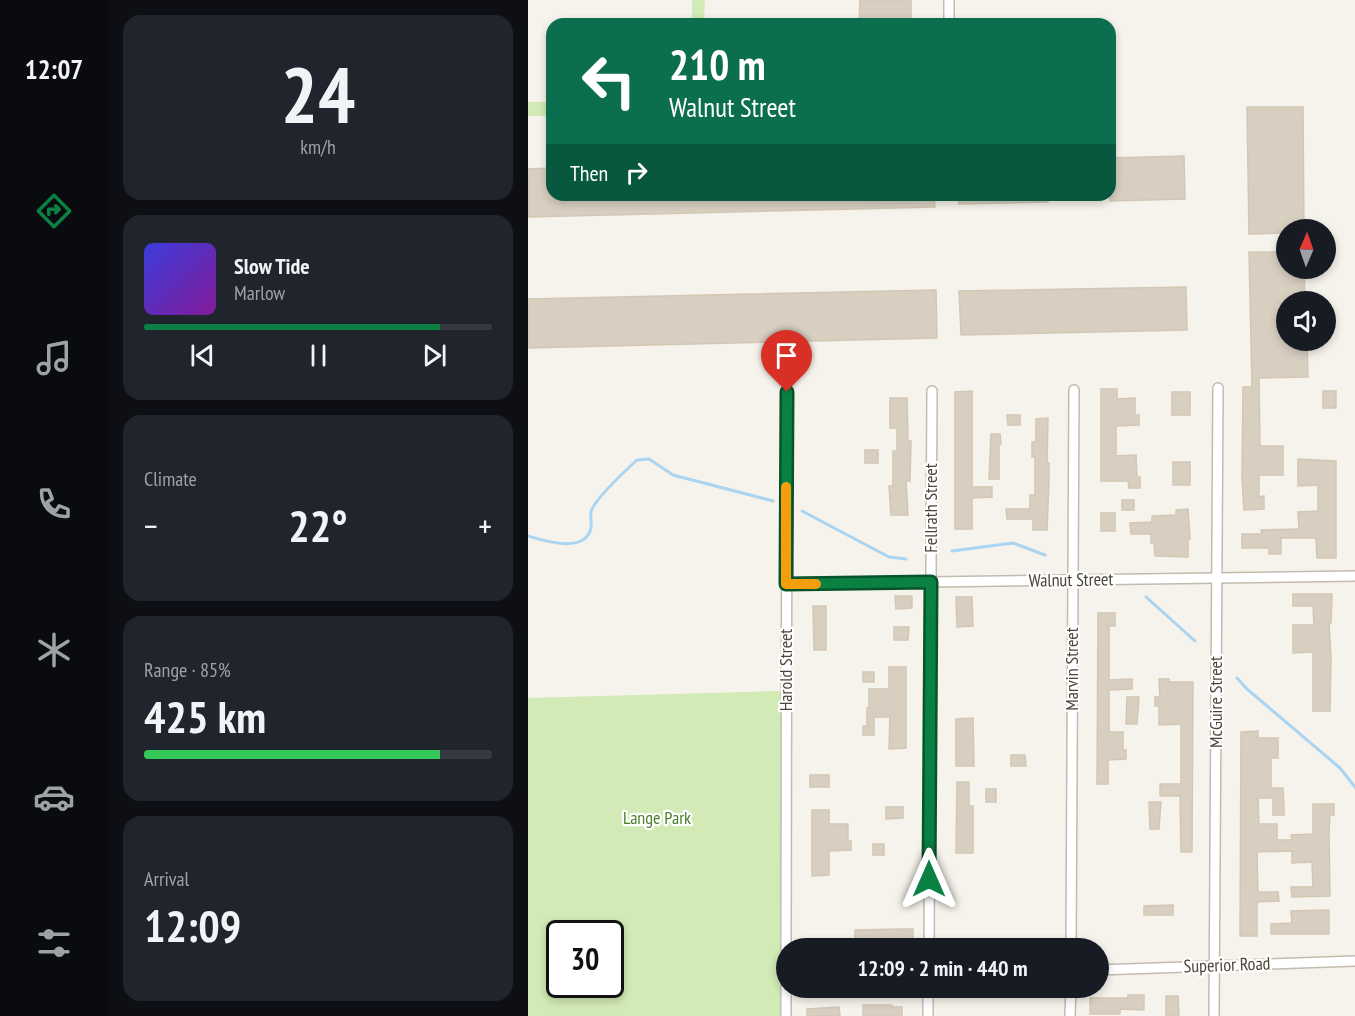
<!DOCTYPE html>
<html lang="en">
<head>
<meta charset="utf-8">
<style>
  :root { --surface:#171b24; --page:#20242c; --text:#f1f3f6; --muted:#9ea1a6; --line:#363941; --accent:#0b8043 }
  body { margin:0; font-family:"PT Sans Narrow",sans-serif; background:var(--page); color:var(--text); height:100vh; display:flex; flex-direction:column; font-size:22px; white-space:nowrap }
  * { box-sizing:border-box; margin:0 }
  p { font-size:20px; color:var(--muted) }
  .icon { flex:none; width:33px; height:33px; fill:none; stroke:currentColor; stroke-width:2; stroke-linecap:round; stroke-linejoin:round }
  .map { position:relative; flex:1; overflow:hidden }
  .panel { display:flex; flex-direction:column; gap:15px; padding:15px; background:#0d0f14; width:420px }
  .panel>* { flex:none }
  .banner { position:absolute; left:18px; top:18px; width:570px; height:183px; border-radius:18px; box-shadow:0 3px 9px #0003; background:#0b6e4f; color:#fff; overflow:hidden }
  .needle { width:39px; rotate:2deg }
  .buttons { position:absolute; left:748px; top:219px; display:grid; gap:12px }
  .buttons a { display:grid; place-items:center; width:60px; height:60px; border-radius:50%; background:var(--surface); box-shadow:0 3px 9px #0003; font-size:30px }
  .speed { position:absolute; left:18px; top:920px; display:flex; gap:12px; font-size:30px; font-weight:700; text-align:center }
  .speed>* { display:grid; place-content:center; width:78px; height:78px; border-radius:50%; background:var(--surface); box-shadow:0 3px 9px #0003; line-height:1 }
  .speed .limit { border:3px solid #111; border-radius:9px; background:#fff; color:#111 }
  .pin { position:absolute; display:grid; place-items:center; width:51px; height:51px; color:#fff; margin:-62px -26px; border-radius:50% 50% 50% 0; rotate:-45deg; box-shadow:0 0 6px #0007 }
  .pin .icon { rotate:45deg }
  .me { position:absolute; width:66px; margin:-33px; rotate:0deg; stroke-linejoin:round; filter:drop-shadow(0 0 4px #0008) }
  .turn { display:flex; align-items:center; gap:21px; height:126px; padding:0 24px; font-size:27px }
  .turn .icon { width:78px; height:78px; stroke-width:2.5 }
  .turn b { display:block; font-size:42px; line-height:51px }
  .then { display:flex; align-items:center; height:57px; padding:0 24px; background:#0003; gap:12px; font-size:22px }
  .big { font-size:45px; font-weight:600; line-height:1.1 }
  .panel .tile { flex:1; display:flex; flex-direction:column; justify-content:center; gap:9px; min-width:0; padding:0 21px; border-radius:18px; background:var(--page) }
  .panel .dial { align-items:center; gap:0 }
  .dial b { font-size:78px; line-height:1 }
  .song { display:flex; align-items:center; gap:18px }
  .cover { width:72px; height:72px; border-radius:9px; background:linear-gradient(135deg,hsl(240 70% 55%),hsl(290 70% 35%)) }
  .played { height:6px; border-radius:3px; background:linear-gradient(90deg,var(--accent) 85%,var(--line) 85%) }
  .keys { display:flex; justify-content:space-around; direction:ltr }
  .heat { display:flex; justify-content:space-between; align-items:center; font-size:33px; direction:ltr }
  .charge { height:9px; border-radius:4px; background:linear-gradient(90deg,#34c759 85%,var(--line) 0) }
  .trip { position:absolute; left:248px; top:938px; width:333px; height:60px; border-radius:30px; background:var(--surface); box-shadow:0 3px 9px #0003; font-weight:600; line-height:60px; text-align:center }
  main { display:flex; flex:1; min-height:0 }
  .menu { display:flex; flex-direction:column; width:108px; justify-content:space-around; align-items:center; background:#090b0e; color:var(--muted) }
  .menu .icon { width:42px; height:42px }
  .menu .selected { color:var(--accent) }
  .menu b { font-size:27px; color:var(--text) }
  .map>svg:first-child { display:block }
  .green { fill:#d2eab5; fill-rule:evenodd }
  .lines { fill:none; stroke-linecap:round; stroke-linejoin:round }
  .stream { stroke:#a9d4f2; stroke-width:3 }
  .building { fill:#d8cfc1; stroke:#d3c7b4; stroke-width:1.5 }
  .minor-casing { stroke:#c2bbae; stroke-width:12 }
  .minor { stroke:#fff; stroke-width:9 }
  .route-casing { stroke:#07532c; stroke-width:15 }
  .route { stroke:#0b8043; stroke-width:10 }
  .slow { stroke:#f59e0b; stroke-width:10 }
  .labels { text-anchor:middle; stroke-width:4.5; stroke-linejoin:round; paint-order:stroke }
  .street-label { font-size:18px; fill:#4b4439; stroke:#fff }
  .park-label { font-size:18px; fill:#4a7f2a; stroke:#fff }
</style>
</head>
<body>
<main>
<nav class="menu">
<b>12:07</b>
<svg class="icon selected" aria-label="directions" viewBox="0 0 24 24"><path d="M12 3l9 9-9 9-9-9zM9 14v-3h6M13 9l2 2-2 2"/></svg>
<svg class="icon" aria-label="music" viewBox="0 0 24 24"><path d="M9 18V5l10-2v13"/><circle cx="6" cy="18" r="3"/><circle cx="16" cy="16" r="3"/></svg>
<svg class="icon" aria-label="phone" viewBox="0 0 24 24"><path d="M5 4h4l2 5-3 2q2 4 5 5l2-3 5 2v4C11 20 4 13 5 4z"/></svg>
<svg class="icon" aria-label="climate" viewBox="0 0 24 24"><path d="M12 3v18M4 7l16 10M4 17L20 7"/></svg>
<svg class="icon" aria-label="car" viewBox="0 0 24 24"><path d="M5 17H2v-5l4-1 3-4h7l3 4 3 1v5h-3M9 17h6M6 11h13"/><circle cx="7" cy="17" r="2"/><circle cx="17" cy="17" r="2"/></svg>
<svg class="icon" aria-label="filters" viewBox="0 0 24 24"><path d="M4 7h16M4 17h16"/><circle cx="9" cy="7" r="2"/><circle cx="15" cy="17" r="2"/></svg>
</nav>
<section class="panel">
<div class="tile dial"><b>24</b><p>km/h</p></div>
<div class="tile">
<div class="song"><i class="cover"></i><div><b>Slow Tide</b><p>Marlow</p></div></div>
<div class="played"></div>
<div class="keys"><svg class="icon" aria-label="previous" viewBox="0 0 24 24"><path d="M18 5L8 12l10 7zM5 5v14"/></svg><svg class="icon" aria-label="pause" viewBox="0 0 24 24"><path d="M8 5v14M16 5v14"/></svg><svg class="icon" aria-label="next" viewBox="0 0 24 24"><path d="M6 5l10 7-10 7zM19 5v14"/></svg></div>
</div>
<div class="tile"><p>Climate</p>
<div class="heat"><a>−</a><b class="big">22°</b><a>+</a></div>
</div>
<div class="tile"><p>Range · 85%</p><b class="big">425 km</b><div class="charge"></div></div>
<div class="tile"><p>Arrival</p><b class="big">12:09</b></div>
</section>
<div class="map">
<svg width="827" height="1016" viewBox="0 0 827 1016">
  <rect width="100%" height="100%" fill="#f6f3ec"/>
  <g class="green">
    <path d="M164 0H177L176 24H164Z"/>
    <rect x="0" y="102" width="24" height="14"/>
    <path d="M254 691 255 1016H0V698ZM32 933H82V984H32Z"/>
  </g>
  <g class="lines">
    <g class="stream">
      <path d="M274 511 361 557 378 559"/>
      <path d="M0 536C17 541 57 554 63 528 64 522 61 514 64 509 71 495 97 471 109 460L121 459 145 475 245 501"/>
      <path d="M424 551 485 543 517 555"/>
      <path d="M618 597 667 641"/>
      <path d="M709 678 719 689 812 768 827 787"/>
    </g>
  </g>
  <g class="building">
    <path d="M332 0H383V24H331Z"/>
    <path d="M719 107H775L776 230H759V233L721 234Z"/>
    <path d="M656 156 657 199 582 201V158Z"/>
    <path d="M24 168V195H406L407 207 0 217V169Z"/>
    <path d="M430 195H520V202L431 204Z"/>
    <path d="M721 252H759V268H776L777 302H759V340H779L780 377 731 378 732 446H755V475H731V497L736 496V509L716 510 714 479 715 387H724Z"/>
    <path d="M658 287 659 330 433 335 431 291Z"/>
    <path d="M408 290 409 338 0 348V299Z"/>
    <path d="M573 389H589V399L607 398V415H611V425L588 426V456L608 455 609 477H612V488H601L600 481H573Z"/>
    <path d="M444 391V487H464V497L444 498V529H427V392Z"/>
    <rect x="795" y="391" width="13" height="17"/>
    <rect x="644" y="392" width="18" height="23"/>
    <path d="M362 398H379L380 441H383L382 481H378L380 515H363L361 486H365V451H369V428H362Z"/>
    <path d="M479 415H492V425H480Z"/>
    <path d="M520 418 519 463H521V481L519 530H505V519H479L478 509H502V495H507V457H504V442H508V419Z"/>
    <path d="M463 434H472L473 444H471V479H461Z"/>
    <rect x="337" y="450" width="13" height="13"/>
    <path d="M770 459 808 461V558H789L788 538H753V554H741V548H714V534H734L733 530 771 529 770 512 790 511V485L770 486Z"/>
    <rect x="645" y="462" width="17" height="23"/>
    <rect x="594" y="500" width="12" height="10"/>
    <path d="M660 509 662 539H660V557L627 556 626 542 623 543V534H603L602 523 624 522V516L648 515V510Z"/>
    <rect x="573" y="513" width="14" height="18"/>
    <path d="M765 594H804L803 623H801L803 657 802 711H785V652L765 653V625H786L785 606H765Z"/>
    <path d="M367 596H384V608L368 609Z"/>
    <path d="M428 597H444L445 626 429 627Z"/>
    <path d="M285 606H298V650H286Z"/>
    <path d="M570 613H587V626H581V680L604 679V689L581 690V732H595V750H598V759L580 760V784H569Z"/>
    <path d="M366 627H381L380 640H366Z"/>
    <path d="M361 667H378V748L361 749 362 717H346V735H335V726H339V708H341V689H361Z"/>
    <rect x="335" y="672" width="11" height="10"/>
    <path d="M631 679H641V682H665L664 852H653L652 796H632V784H653V724L631 725V706H627V697H632Z"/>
    <path d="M599 697H611L609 724H598Z"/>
    <path d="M445 718 446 766H428V719Z"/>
    <path d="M730 731V738H750V758H743V788H755L756 806V815H745V798H730L731 824H749V840H764L763 835 785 834V804H806V815H802L801 832 802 896 764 897 763 887H785L784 862 764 863V851L729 852 730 892H750L751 901 729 902V936H712L713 732Z"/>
    <path d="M483 755H497L498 766H483Z"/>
    <rect x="282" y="775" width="19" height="12"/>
    <path d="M429 782H441V806H445V853H428Z"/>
    <rect x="458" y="789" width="10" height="13"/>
    <path d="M621 802H633L631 829H622Z"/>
    <path d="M358 807H375V818L358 819Z"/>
    <path d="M284 810H301V824H320V841H323V850L301 851V875L284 876Z"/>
    <rect x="345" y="844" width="11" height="11"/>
    <path d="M645 905V915H616V906Z"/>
    <path d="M801 910V934H743V924L764 923 763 911Z"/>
    <path d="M374 929H385V946L327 947V930Z"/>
    <path d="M600 995H616V1010L592 1009V1014H562V998H600Z"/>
    <path d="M638 996H650L651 1016H638Z"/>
    <path d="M335 1005H364V1007H374V1016H335Z"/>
    <path d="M311 1007 312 1016H279V1009Z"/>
  </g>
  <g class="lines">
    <defs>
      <g id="minor">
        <path d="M421 24V0"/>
        <path d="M258 584 827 576"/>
        <path d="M258 948 259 392"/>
        <path d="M401 948 404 391"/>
        <path d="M543 948 546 390"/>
        <path d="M570 970 827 961"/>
        <path d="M258 987V1016"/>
        <path d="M400 1016V987"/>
        <path d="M542 1016 543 987"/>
        <path d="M686 1016 690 388"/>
      </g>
    </defs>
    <use href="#minor" class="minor-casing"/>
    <use href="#minor" class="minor"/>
  </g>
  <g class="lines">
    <defs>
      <path id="route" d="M259 392 258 584 403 582 401 879"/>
    </defs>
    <use href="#route" class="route-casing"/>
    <use href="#route" class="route"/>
    <path class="slow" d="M258 487V584H288"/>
  </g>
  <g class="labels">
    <g class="street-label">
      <text transform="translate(403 508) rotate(-90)" y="6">Fellrath Street</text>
      <text transform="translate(543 580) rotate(-1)" y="6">Walnut Street</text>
      <text transform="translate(544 669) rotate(-90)" y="6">Marvin Street</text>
      <text transform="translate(258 670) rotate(-90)" y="6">Harold Street</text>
      <text transform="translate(688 702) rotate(-90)" y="6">McGuire Street</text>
      <text transform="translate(699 965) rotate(-2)" y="6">Superior Road</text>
    </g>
    <g class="park-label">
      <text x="129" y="824">Lange Park</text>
    </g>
  </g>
</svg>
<div class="buttons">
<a><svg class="needle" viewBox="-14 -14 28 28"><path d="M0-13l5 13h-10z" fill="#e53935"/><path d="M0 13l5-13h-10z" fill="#9ea1a6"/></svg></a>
<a><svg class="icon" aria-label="sound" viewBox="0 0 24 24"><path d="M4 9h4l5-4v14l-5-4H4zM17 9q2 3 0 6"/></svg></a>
</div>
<div class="speed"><div class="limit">30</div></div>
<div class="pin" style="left:259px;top:392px;background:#d93025"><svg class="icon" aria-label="arrive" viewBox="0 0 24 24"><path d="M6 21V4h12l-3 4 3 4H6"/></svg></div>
<svg class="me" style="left:401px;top:879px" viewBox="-20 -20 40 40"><path d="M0-17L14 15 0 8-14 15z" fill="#0b8043" stroke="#fff" stroke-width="4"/></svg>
<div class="trip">12:09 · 2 min · 440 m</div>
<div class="banner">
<div class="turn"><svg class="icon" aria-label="left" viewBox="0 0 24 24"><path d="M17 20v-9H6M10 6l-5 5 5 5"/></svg><div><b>210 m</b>Walnut Street</div></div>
<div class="then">Then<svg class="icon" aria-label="right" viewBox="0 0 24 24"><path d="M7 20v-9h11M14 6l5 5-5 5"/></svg></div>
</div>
</div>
</main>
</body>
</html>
